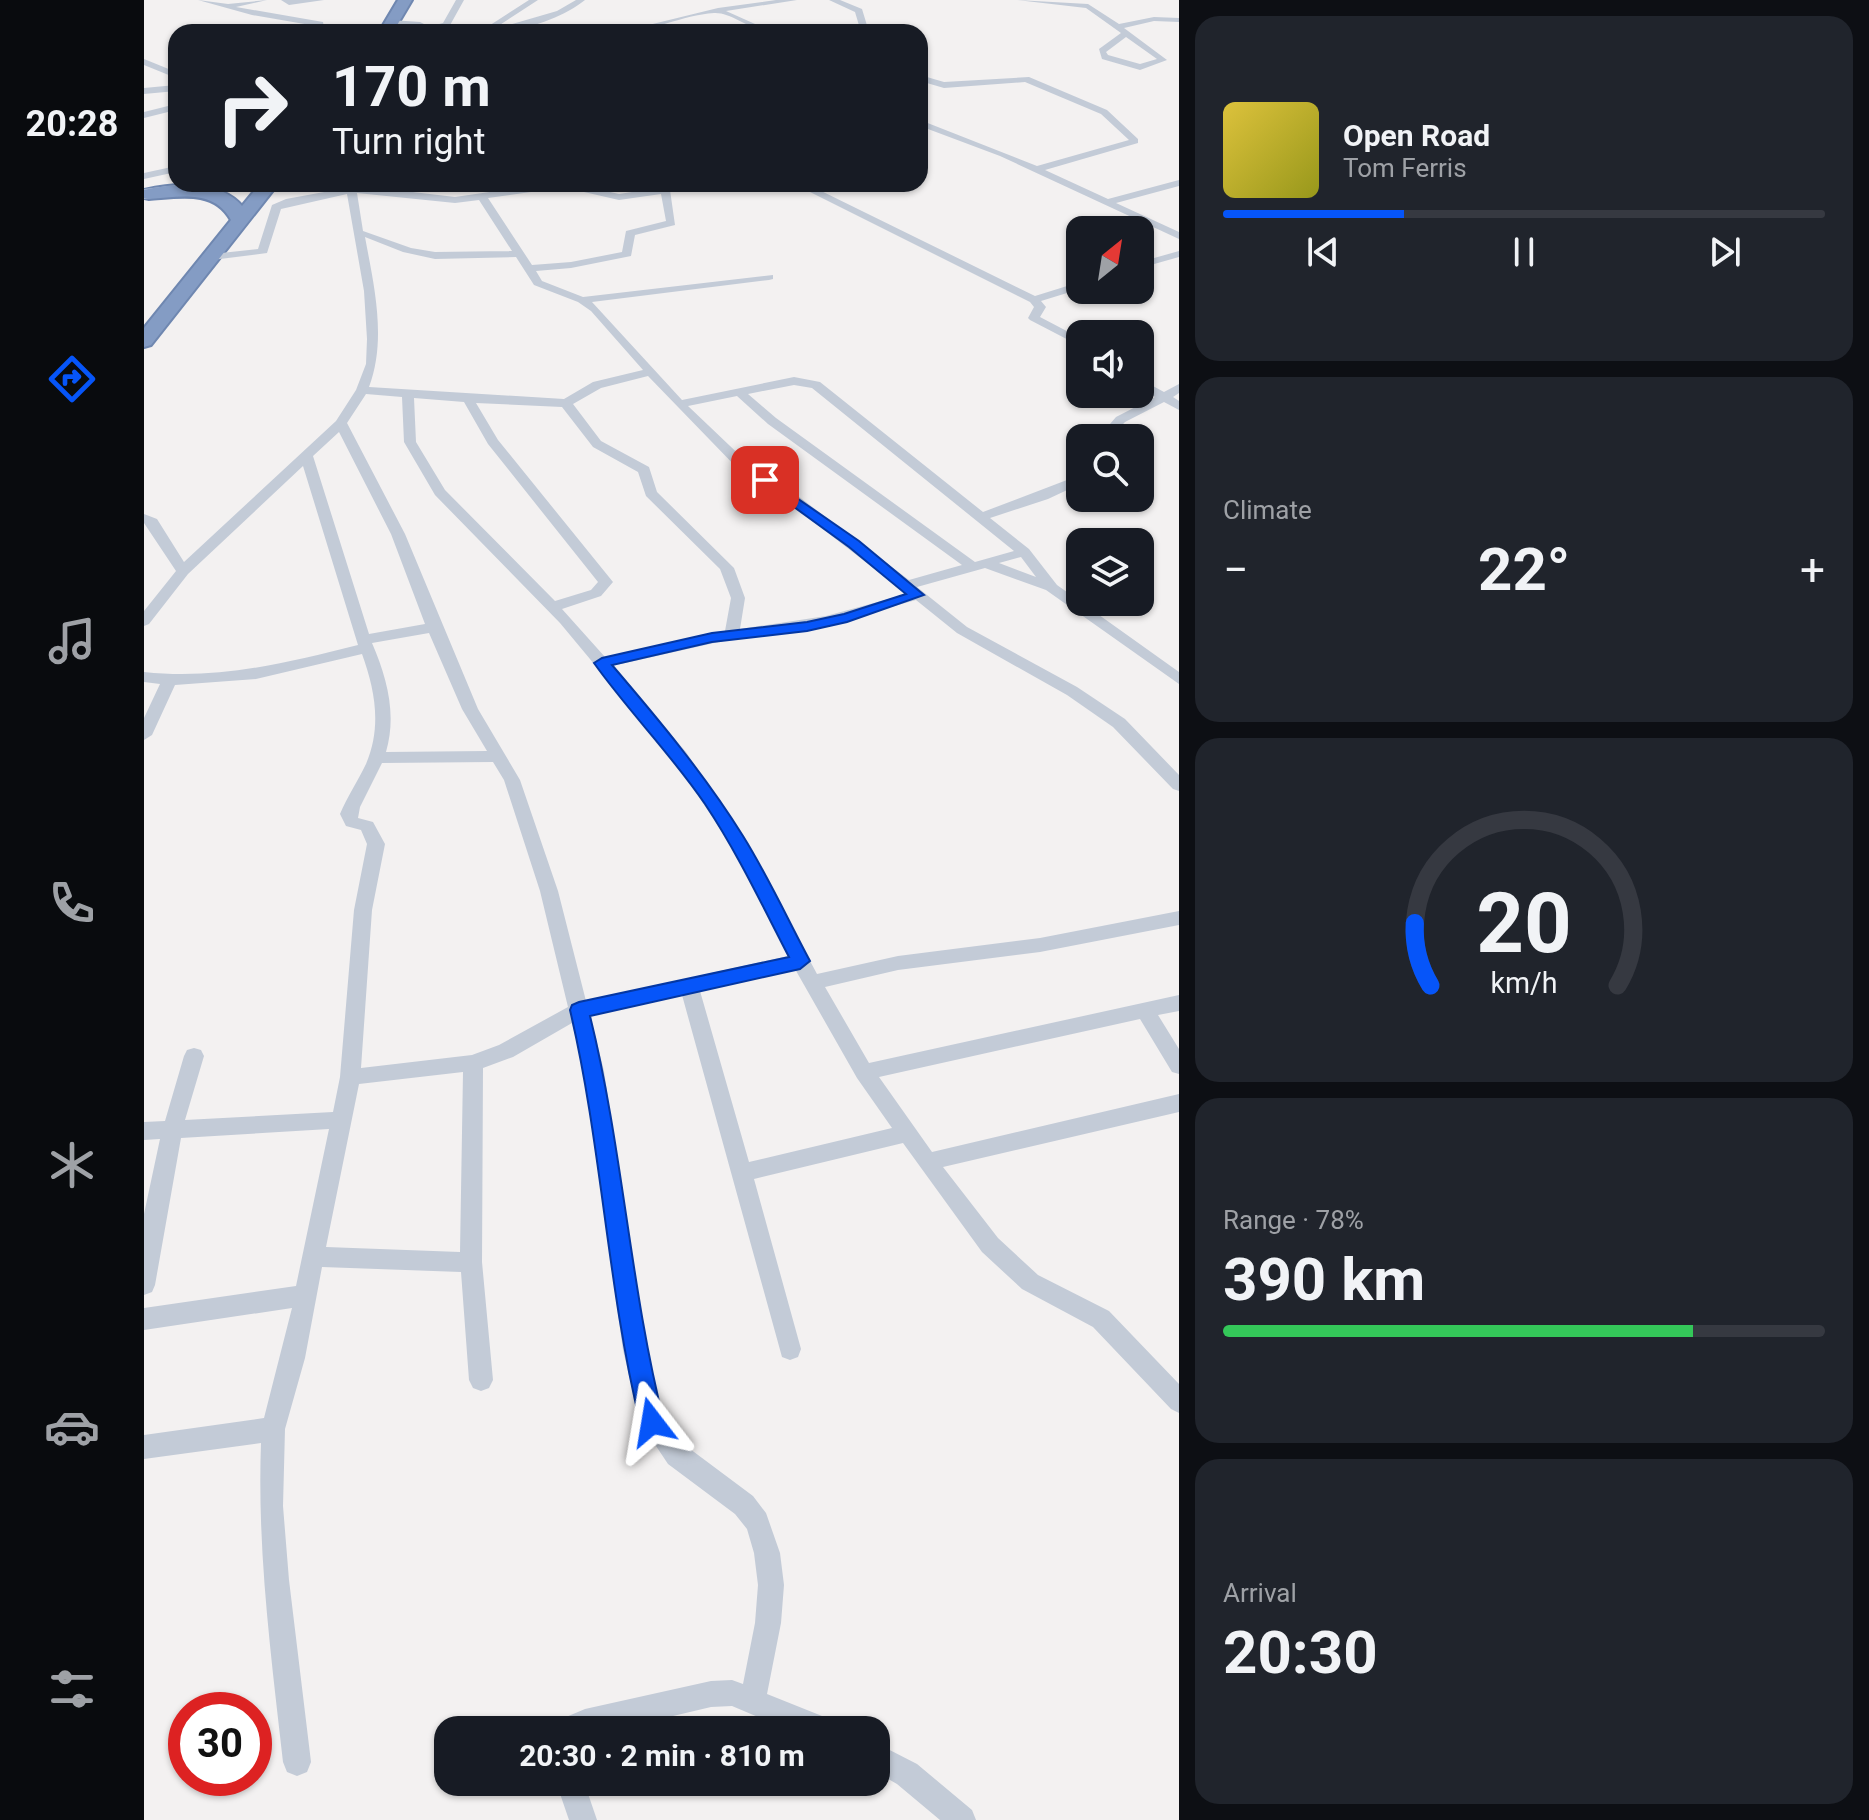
<!DOCTYPE html>
<html lang="en">
<head>
<meta charset="utf-8">
<style>
  :root { --surface:#171b24; --page:#20242c; --text:#f1f3f6; --muted:#9ea1a6; --line:#363941; --accent:#0655f9 }
  body { margin:0; font-family:Roboto,sans-serif; background:var(--page); color:var(--text); height:100vh; display:flex; flex-direction:column; font-size:30px; white-space:nowrap }
  * { box-sizing:border-box; margin:0 }
  p { font-size:26px; color:var(--muted) }
  .icon { flex:none; width:44px; height:44px; fill:none; stroke:currentColor; stroke-width:2; stroke-linecap:round; stroke-linejoin:round }
  .map { position:relative; flex:1; overflow:hidden }
  .drawer { display:flex; flex-direction:column; gap:16px; padding:16px; background:#0d0f14; width:690px }
  .drawer>* { flex:none }
  .banner { position:absolute; left:24px; top:24px; width:760px; height:168px; border-radius:24px; box-shadow:0 2px 6px #0004; background:#171b24; color:var(--text); overflow:hidden }
  .needle { width:52px; rotate:30deg }
  .controls { position:absolute; left:922px; top:216px; display:grid; gap:16px }
  .controls a { display:grid; place-items:center; width:88px; height:88px; border-radius:16px; background:var(--surface); box-shadow:0 2px 6px #0004; font-size:40px }
  .speed { position:absolute; left:24px; top:1692px; display:flex; gap:16px; font-size:40px; font-weight:700; text-align:center }
  .speed>* { display:grid; place-content:center; width:104px; height:104px; border-radius:50%; background:var(--surface); box-shadow:0 2px 6px #0004; line-height:1 }
  .speed .limit { border:12px solid #d22; background:#fff; color:#111 }
  .pin { position:absolute; display:grid; place-items:center; width:68px; height:68px; color:#fff; margin:-34px; border-radius:16px; box-shadow:0 4px 12px #0006 }
  .me { position:absolute; width:88px; margin:-44px; rotate:346deg; stroke-linejoin:round; filter:drop-shadow(0 0 6px #0008) }
  .turn { display:flex; align-items:center; gap:28px; height:168px; padding:0 32px; font-size:36px }
  .turn .icon { width:104px; height:104px; stroke-width:2.5 }
  .turn b { display:block; font-size:56px; line-height:68px }
  .big { font-size:60px; font-weight:700; line-height:1.1 }
  .drawer .card { flex:1; display:flex; flex-direction:column; justify-content:center; gap:12px; min-width:0; padding:0 28px; border-radius:24px; background:var(--page) }
  .drawer .dial { align-items:center; gap:0 }
  .dial svg { height:208px; overflow:visible; fill:none; stroke:var(--line); stroke-width:7; stroke-linecap:round; text-anchor:middle }
  .dial text { fill:var(--text); stroke:none }
  .song { display:flex; align-items:center; gap:24px }
  .cover { width:96px; height:96px; border-radius:12px; background:linear-gradient(135deg,hsl(50 70% 55%),hsl(60 70% 35%)) }
  .played { height:8px; border-radius:4px; background:linear-gradient(90deg,var(--accent) 30%,var(--line) 30%) }
  .keys { display:flex; justify-content:space-around; direction:ltr }
  .heat { display:flex; justify-content:space-between; align-items:center; font-size:44px; direction:ltr }
  .charge { height:12px; border-radius:6px; background:linear-gradient(90deg,#34c759 78%,var(--line) 0) }
  .trip { position:absolute; left:290px; top:1716px; width:456px; height:80px; border-radius:24px; background:var(--surface); box-shadow:0 2px 6px #0004; font-weight:700; line-height:80px; text-align:center }
  main { display:flex; flex:1; min-height:0 }
  .dock { display:flex; flex-direction:column; width:144px; justify-content:space-around; align-items:center; background:#090b0e; color:var(--muted) }
  .dock .icon { width:56px; height:56px }
  .dock .on { color:var(--accent) }
  .dock b { font-size:36px; color:var(--text) }
  .map>svg:first-child { display:block }
  .lines { fill:none; stroke-linecap:round; stroke-linejoin:round }
  .highway-casing { stroke:#6f87b0; stroke-width:4 }
  .street { fill:#c3cbd7; fill-rule:evenodd }
  .primary { fill:#aebcd2; fill-rule:evenodd }
  .highway { fill:#849cc4; fill-rule:evenodd }
  .route { fill:#0655f9; stroke:#0437a2; stroke-width:2 }
</style>
</head>
<body>
<main>
<nav class="dock">
<b>20:28</b>
<svg class="icon on" aria-label="directions" viewBox="0 0 24 24"><path d="M12 3l9 9-9 9-9-9zM9 14v-3h6M13 9l2 2-2 2"/></svg>
<svg class="icon" aria-label="music" viewBox="0 0 24 24"><path d="M9 18V5l10-2v13"/><circle cx="6" cy="18" r="3"/><circle cx="16" cy="16" r="3"/></svg>
<svg class="icon" aria-label="phone" viewBox="0 0 24 24"><path d="M5 4h4l2 5-3 2q2 4 5 5l2-3 5 2v4C11 20 4 13 5 4z"/></svg>
<svg class="icon" aria-label="climate" viewBox="0 0 24 24"><path d="M12 3v18M4 7l16 10M4 17L20 7"/></svg>
<svg class="icon" aria-label="car" viewBox="0 0 24 24"><path d="M5 17H2v-5l4-1 3-4h7l3 4 3 1v5h-3M9 17h6M6 11h13"/><circle cx="7" cy="17" r="2"/><circle cx="17" cy="17" r="2"/></svg>
<svg class="icon" aria-label="filters" viewBox="0 0 24 24"><path d="M4 7h16M4 17h16"/><circle cx="9" cy="7" r="2"/><circle cx="15" cy="17" r="2"/></svg>
</nav>
<div class="map">
<svg width="1035" height="1820" viewBox="0 0 1035 1820">
  <rect width="100%" height="100%" fill="#f3f1f1"/>
  <g class="lines">
    <defs>
      <g id="highway">
        <path d="M254 0H268L249 32H235Z"/>
        <path d="M116 184H134L7 345 0 347V328L87 220C70 189 35 197 5 199L0 198V190C31 183 76 180 98 206Z"/>
      </g>
    </defs>
    <use href="#highway" class="highway-casing"/>
    <g class="street">
      <path d="M54 0 84 4 123 0 92 7 179 22 181 32H173L172 26 108 15Z"/>
      <path d="M137 0H180L145 5Z"/>
      <path d="M312 0H320L305 27 276 32V29L299 23Z"/>
      <path d="M385 0H394L348 30 413 11 432 0H441C415 21 365 36 337 31Z"/>
      <path d="M632 0H653L582 11 629 32C608 32 588 12 570 13 538 15 508 32 476 32L574 8Z"/>
      <path d="M685 0H696L718 9 725 32H717L711 12Z"/>
      <path d="M873 0 944 4 975 24 1010 17 1035 18V22L1010 21 980 28 1023 60 996 70 958 59 955 49 977 33 942 8ZM982 37 1013 59 996 64 964 55 962 52Z"/>
      <path d="M247 20 276 22 280 24 276 26 244 24Z"/>
      <path d="M0 59 32 72V78L0 65Z"/>
      <path d="M776 75 800 82 885 77 963 110 994 139V143L901 170 964 199 1035 180V186L972 203 1035 232V239L856 156 776 126V120L893 166 985 140 957 114 881 82 800 88 776 81Z"/>
      <path d="M32 85V91L0 94V88Z"/>
      <path d="M32 104V110L0 118V112Z"/>
      <path d="M32 166V172L0 179V173Z"/>
      <path d="M201 184 311 197 401 184 440 186 475 194 514 188 511 184H521L526 190 531 225 491 235 487 256 427 268 392 271 398 281 439 297 629 275V279L625 280 448 302 538 400 650 377 676 382 839 512 936 475V484L904 499 846 518 885 549 913 585 1035 672V684L902 590 841 568 773 587 823 627 933 687 981 719 1035 775V791L1029 789 969 727 923 695 813 633 772 600 682 625 588 639 468 666 542 752 600 838 673 974 754 956 896 938 1035 911V925L896 952 754 970 681 987 725 1063 1035 995V1011L1014 1015 1035 1049V1074L1028 1072 996 1019 735 1077 788 1152 1035 1094V1112L799 1167 854 1238 894 1275 965 1311 1035 1384V1413L1027 1409 949 1327 878 1289 838 1252 759 1143 610 1179 657 1349 654 1357 646 1360 638 1357 538 995 446 1015 460 1071 501 1350 518 1416 542 1446 609 1496 622 1513 636 1553 640 1585 637 1623 623 1694 688 1720 692 1730H645L588 1706 567 1707 470 1730H411L415 1720 441 1709 567 1681 588 1680 599 1684 611 1623 614 1585 610 1553 603 1529 591 1514 524 1464 496 1422 479 1350 440 1071 428 1023 369 1057 339 1068 338 1262 349 1380 345 1388 337 1391 329 1388 325 1380 317 1272 178 1267 161 1358 141 1429 139 1506 145 1580 167 1762 163 1772 153 1776 143 1772 139 1762C127 1655 113 1550 117 1443L0 1459V1435L120 1418 148 1308 0 1330V1308L152 1286 185 1129 37 1138 11 1285 8 1292 0 1295V1214L16 1139 0 1140V1122L21 1121 40 1056 43 1050 50 1048 57 1050 60 1056 41 1120 189 1112 196 1077 210 910 223 844 217 830 202 826 196 814C203 797 214 781 222 764 238 727 231 690 218 654L112 679 31 685 8 735 0 740V718L16 684 0 682V672C74 680 142 663 214 645L159 466 44 574 5 624 0 626V611L32 571 0 523V514L13 519 40 562 192 421 212 390 222 364 223 339 220 291 203 194 137 209 123 253 68 260 63 257 68 254 114 249 128 205 142 199 202 188ZM401 190 440 192 475 200 517 194 522 221 482 231 478 252 427 262 388 265 344 198ZM213 193 311 203 335 200 368 251 291 252 267 248 219 231ZM221 237 259 252 291 259 372 257 390 285 434 302 447 311 499 370 449 382 420 399 225 387C243 339 230 286 221 237ZM504 376 596 471 636 496 763 594 682 616 596 629 601 598 590 568 513 492 505 467 457 441 429 404 457 388ZM650 385 668 388 870 551 831 562 632 418 604 394ZM222 394 258 397 260 442 291 495 416 623 530 760 587 845 644 956 442 1001 414 891 376 780 334 709 261 534 203 423ZM593 396 624 424 818 565 765 580 646 490 606 465 544 406ZM270 398 320 402 344 444 454 582 447 590 411 601 301 490 272 442ZM332 403 418 407 449 447 494 472 502 496 576 569 587 598 581 631 461 657 418 609 457 596 469 582 354 440ZM195 432 247 534 281 624 225 634 169 456ZM877 557 892 577 855 563ZM285 633 318 709 343 751 242 752C253 714 243 678 228 643ZM349 762 360 780 396 891 424 1007 355 1045 328 1055 217 1068 228 910 241 844 229 822 214 818 216 807 238 763ZM651 969 713 1078 748 1128 605 1162 556 991ZM319 1072 316 1252 182 1247 215 1084Z"/>
      <path d="M650 184H663L891 296 936 282V289L897 301 902 307 896 317 936 338V346L886 320 884 318 890 307 886 302Z"/>
      <path d="M1035 251V257L996 268V262Z"/>
      <path d="M996 379 1020 392 1035 384V393L1029 397 1035 401V410L1020 402 981 422 966 438H954L972 417 1011 397 996 388Z"/>
      <path d="M732 1743 773 1764 828 1810 832 1820H796L753 1784 732 1772Z"/>
      <path d="M412 1782H440L453 1820H425Z"/>
    </g>
    <path class="primary" d="M41 184H83L75 189 0 199V189Z"/>
    <use href="#highway" class="highway"/>
  </g>
  <path class="route" d="M621 476 715 541 780 595 703 622 663 631 568 642 468 665C515 720 561 775 599 836 624 876 644 920 666 961L656 969 446 1016C479 1149 486 1288 520 1422L516 1431 508 1434 499 1431 496 1422C463 1286 458 1146 426 1010L428 1005 435 1002 645 957C618 905 593 852 561 804 527 754 485 712 450 663L458 658 568 633 663 622 700 614 762 594 705 547 617 483 615 480Z"/>
</svg>
<div class="controls">
<a><svg class="needle" viewBox="-14 -14 28 28"><path d="M0-13l5 13h-10z" fill="#e53935"/><path d="M0 13l5-13h-10z" fill="#9ea1a6"/></svg></a>
<a><svg class="icon" aria-label="sound" viewBox="0 0 24 24"><path d="M4 9h4l5-4v14l-5-4H4zM17 9q2 3 0 6"/></svg></a>
<a><svg class="icon" aria-label="search" viewBox="0 0 24 24"><circle cx="10" cy="10" r="6"/><path d="M15 15l6 6"/></svg></a>
<a><svg class="icon" aria-label="layers" viewBox="0 0 24 24"><path d="M12 4l9 5-9 5-9-5zM3 14l9 5 9-5"/></svg></a>
</div>
<div class="speed"><div class="limit">30</div></div>
<div class="pin" style="left:621px;top:480px;background:#d93025"><svg class="icon" aria-label="arrive" viewBox="0 0 24 24"><path d="M6 21V4h12l-3 4 3 4H6"/></svg></div>
<svg class="me" style="left:508px;top:1422px" viewBox="-20 -20 40 40"><path d="M0-17L14 15 0 8-14 15z" fill="#0655f9" stroke="#fff" stroke-width="4"/></svg>
<div class="trip">20:30 · 2 min · 810 m</div>
<div class="banner">
<div class="turn"><svg class="icon" aria-label="right" viewBox="0 0 24 24"><path d="M7 20v-9h11M14 6l5 5-5 5"/></svg><div><b>170 m</b>Turn right</div></div>
</div>
</div>
<section class="drawer">
<div class="card">
<div class="song"><i class="cover"></i><div><b>Open Road</b><p>Tom Ferris</p></div></div>
<div class="played"></div>
<div class="keys"><svg class="icon" aria-label="previous" viewBox="0 0 24 24"><path d="M18 5L8 12l10 7zM5 5v14"/></svg><svg class="icon" aria-label="pause" viewBox="0 0 24 24"><path d="M8 5v14M16 5v14"/></svg><svg class="icon" aria-label="next" viewBox="0 0 24 24"><path d="M6 5l10 7-10 7zM19 5v14"/></svg></div>
</div>
<div class="card"><p>Climate</p>
<div class="heat"><a>−</a><b class="big">22°</b><a>+</a></div>
</div>
<div class="card dial"><svg viewBox="0 0 100 80">
<path d="M14 69A42 42 0 1 1 86 69"/>
<path d="M14 69A42 42 0 0 1 8 45" stroke="#0655f9"/>
<text x="50" y="56" font-size="32" font-weight="700">20</text>
<text x="50" y="72" font-size="11">km/h</text>
</svg></div>
<div class="card"><p>Range · 78%</p><b class="big">390 km</b><div class="charge"></div></div>
<div class="card"><p>Arrival</p><b class="big">20:30</b></div>
</section>
</main>
</body>
</html>
